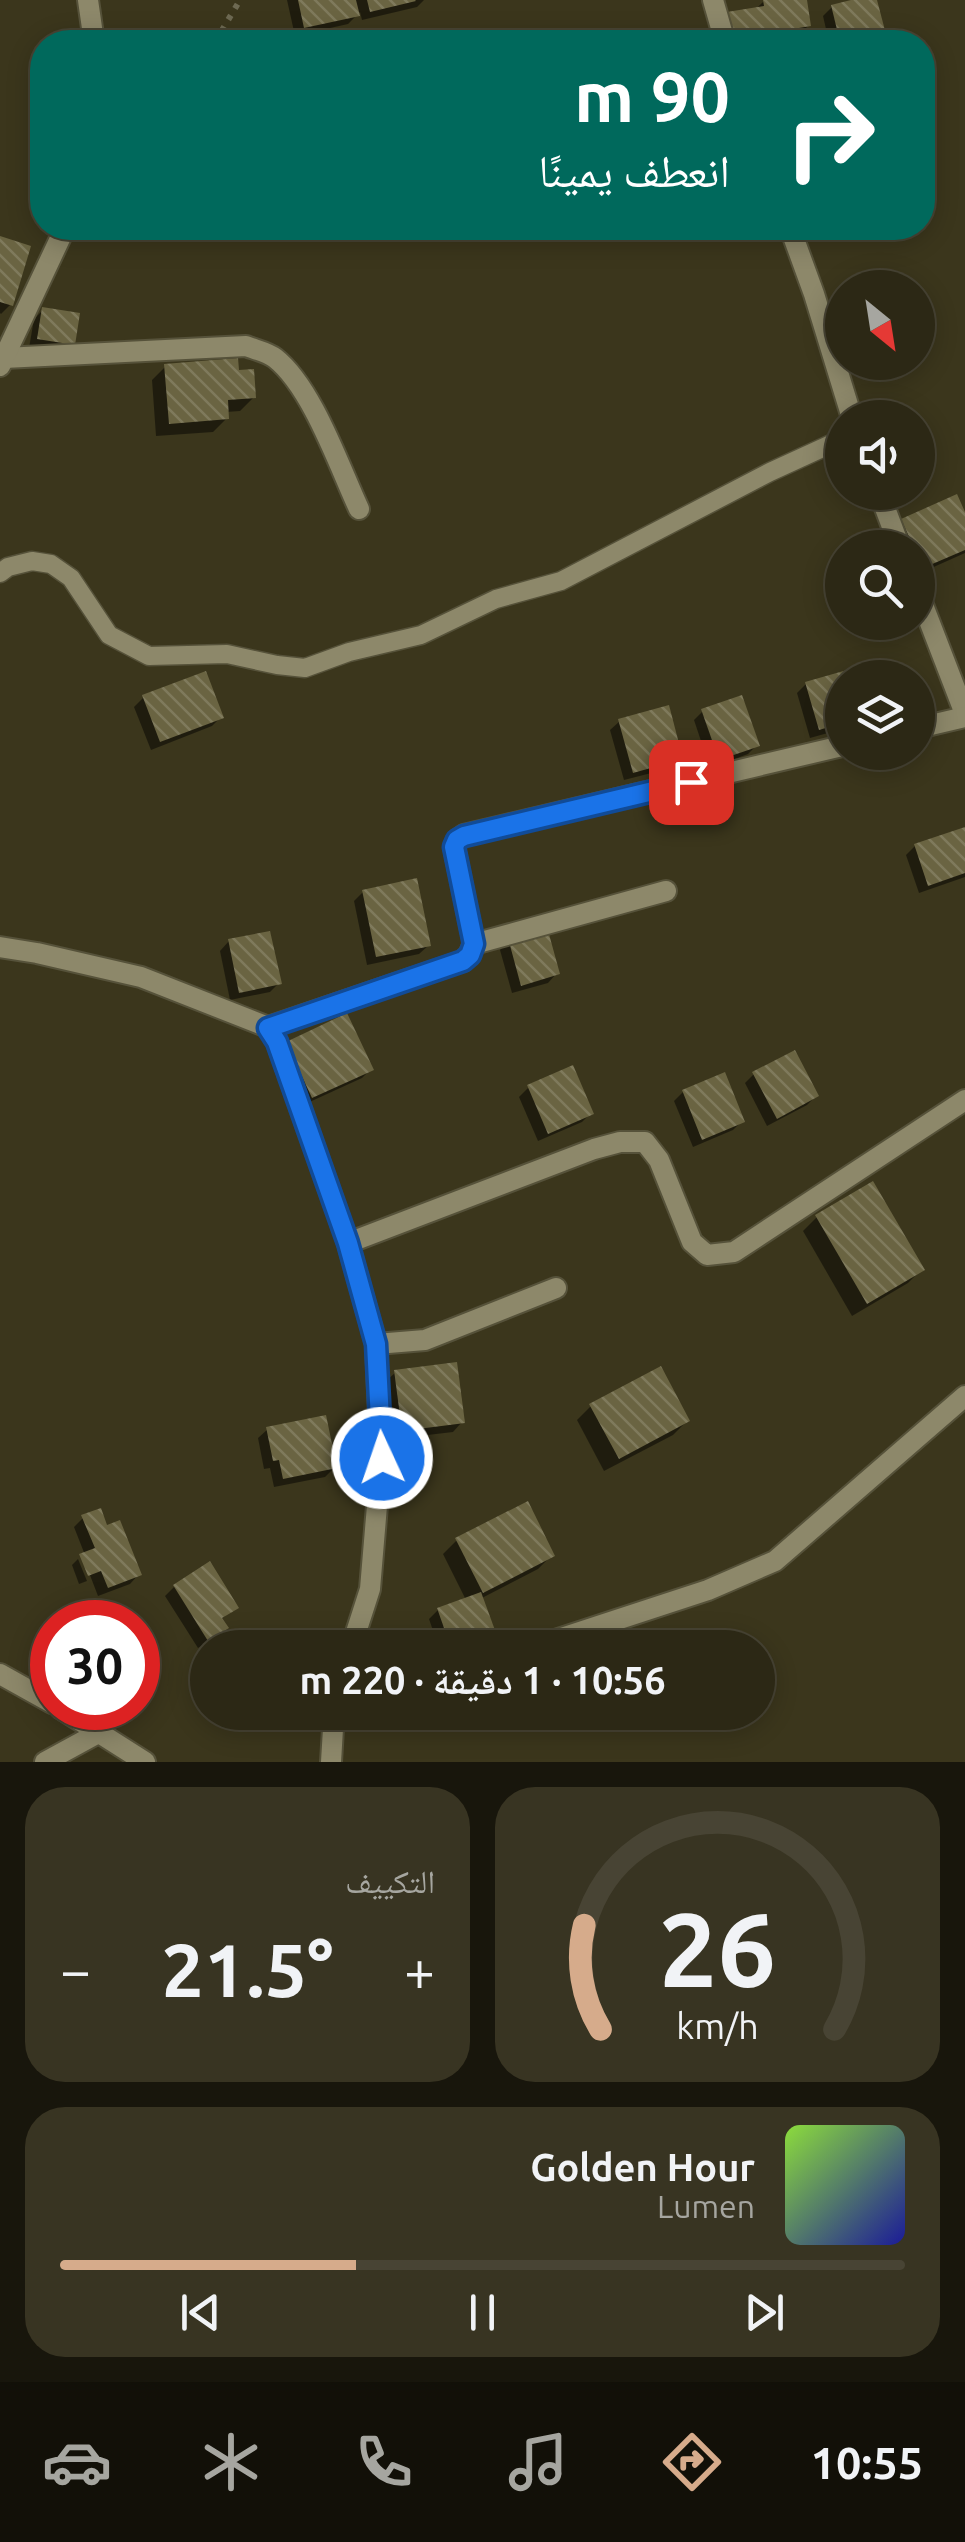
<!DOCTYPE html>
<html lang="ar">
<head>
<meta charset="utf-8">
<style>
  :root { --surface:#2c2815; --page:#383422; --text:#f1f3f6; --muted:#a6a6a0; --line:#484434; --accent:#d6ab8b }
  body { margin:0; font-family:Ubuntu,"Noto Naskh Arabic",sans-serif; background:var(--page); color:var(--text); direction:rtl; height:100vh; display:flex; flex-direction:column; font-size:38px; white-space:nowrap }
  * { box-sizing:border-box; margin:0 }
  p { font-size:32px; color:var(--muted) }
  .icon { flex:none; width:55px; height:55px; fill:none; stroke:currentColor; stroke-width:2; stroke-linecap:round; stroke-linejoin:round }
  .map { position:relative; height:1762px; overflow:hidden; direction:ltr }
  .sheet { display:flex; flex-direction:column; gap:25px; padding:25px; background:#18160c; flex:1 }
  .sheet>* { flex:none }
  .banner { position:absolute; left:30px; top:30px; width:905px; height:210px; border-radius:40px; box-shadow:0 5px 25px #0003,0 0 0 2px var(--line); direction:rtl; background:#00695c; color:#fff; overflow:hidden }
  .needle { width:65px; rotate:150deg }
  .tools { position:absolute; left:825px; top:270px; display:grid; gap:20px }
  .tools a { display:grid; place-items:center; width:110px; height:110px; border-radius:50%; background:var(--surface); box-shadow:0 5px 25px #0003,0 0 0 2px var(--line); font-size:50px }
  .speed { position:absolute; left:30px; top:1600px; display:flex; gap:20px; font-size:50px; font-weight:700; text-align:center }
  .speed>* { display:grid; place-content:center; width:130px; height:130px; border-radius:50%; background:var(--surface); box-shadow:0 5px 25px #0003,0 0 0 2px var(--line); line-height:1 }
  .speed .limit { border:15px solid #d22; background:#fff; color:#111 }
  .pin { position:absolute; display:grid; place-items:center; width:85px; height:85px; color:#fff; margin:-42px; border-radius:20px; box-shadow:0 5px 15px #0006 }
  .me { position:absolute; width:110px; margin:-55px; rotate:357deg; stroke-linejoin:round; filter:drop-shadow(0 0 8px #0008) }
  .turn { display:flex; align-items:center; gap:35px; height:210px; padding:0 40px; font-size:45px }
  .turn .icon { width:130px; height:130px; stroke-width:2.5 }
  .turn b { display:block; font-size:70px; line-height:85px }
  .big { font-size:75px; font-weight:700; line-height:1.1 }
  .sheet .card { flex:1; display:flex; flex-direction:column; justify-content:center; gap:15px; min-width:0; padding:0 35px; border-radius:40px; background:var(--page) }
  .sheet .dial { align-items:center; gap:0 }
  .dial svg { height:260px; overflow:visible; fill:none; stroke:var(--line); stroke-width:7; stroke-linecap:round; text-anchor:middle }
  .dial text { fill:var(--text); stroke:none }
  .song { display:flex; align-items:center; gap:30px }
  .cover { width:120px; height:120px; border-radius:15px; background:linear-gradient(135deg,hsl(90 70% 55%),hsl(240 70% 35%)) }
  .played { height:10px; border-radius:5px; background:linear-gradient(90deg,var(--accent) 35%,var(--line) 35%) }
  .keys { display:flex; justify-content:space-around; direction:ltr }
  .heat { display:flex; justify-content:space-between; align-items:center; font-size:55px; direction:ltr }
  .sheet .tiles { flex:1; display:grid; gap:25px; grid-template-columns:1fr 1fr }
  .card:last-child { grid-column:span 2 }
  .trip { position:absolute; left:190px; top:1630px; width:585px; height:100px; border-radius:50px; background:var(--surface); box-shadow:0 5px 25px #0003,0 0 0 2px var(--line); font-weight:700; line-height:100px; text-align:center; direction:rtl }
  .tab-bar { display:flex; height:160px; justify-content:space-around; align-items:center; background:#121008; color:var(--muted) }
  .tab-bar .icon { width:70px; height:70px }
  .tab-bar .current { color:var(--accent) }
  .tab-bar b { font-size:45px; color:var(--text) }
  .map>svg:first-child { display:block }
  .shadow { fill:#0007 }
  .building { fill:url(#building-back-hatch) }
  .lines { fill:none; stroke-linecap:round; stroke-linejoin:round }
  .service-casing { stroke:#56523a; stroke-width:21 }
  .minor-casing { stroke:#56523a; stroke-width:24 }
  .path { stroke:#6d6952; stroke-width:6; stroke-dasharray:5 8; stroke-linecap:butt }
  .service { stroke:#8d886a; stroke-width:18 }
  .minor { stroke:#8d886a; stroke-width:20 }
  .route-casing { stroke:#114b97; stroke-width:25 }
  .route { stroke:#1a73e8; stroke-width:18 }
</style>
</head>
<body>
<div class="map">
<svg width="965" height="1762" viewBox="0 0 965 1762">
  <defs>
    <pattern id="building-back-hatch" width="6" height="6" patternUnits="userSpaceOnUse" patternTransform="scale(2.5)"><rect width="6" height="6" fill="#6a6442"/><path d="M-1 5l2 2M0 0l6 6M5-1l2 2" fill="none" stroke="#7f7a5c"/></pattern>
  </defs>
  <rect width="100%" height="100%" fill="#3b361c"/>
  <g class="shadow">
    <path d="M287 0H424L417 7 362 20 360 12 348 24 295 36Z"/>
    <path d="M772 0H805L809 25 800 34 750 42H722L764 1Z"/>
    <path d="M862 0H875L885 42H829L823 16 832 7Z"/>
    <path d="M0 239 10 305 1 314 0 313Z"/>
    <path d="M43 310 72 343 63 353 29 348 34 319Z"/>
    <path d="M166 366 237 373 254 397 240 411 226 412 227 418 213 432 156 436 152 380Z"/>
    <path d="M965 518V553L918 574V548H901L894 530 903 521Z"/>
    <path d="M842 678V729L810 738 797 693 806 684Z"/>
    <path d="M144 697 221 717 212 726 151 750 134 707Z"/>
    <path d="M703 711 757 745 748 754 710 768 694 720Z"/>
    <path d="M620 721 680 759 671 768 624 780 610 730Z"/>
    <path d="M965 829V877L919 893 906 855 915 846Z"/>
    <path d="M363 892 429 945 419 954 367 965 354 901Z"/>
    <path d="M509 940 557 973 548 983 512 993 500 950Z"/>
    <path d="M229 941 279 983 270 992 230 1000 220 951Z"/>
    <path d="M278 1053 371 1069 362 1078 303 1105Z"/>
    <path d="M754 1074 816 1096 807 1105 767 1126 745 1083Z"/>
    <path d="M528 1088 591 1113 582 1122 538 1141 519 1097Z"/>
    <path d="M683 1092 742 1121 733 1130 693 1147 674 1101Z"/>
    <path d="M817 1217 922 1269 908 1283 852 1316 803 1231Z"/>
    <path d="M396 1372 462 1422 453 1432 394 1439 386 1381Z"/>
    <path d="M591 1406 687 1421 673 1435 604 1471 577 1420Z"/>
    <path d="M268 1429 334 1468 325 1477 274 1487 270 1468 264 1469 258 1438Z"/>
    <path d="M83 1518 106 1528 139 1574 130 1584 98 1596 83 1557H80L85 1555 74 1527Z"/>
    <path d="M457 1540 552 1555 538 1569 480 1599 493 1633 484 1642 468 1648H439L429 1619 438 1610 466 1600 443 1554Z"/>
    <path d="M78 1559 87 1581 79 1584 72 1565Z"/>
    <path d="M209 1565 236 1607 220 1620 226 1628 217 1637 198 1648 165 1596 174 1587Z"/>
  </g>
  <g class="building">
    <path d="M298 0H356L360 16 304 28Z"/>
    <path d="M367 0H415L416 1 370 12Z"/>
    <path d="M763 0H807L811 26 732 39 727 12 764 6Z"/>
    <path d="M851 0H877L888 42H840L831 5Z"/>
    <path d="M0 236 31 246 13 306 0 302Z"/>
    <path d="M42 307 80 313 75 345 37 339Z"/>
    <path d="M238 358 239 370 254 369 256 398 228 400 229 419 169 424 164 364Z"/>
    <path d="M957 494 965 512V550L923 568 918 555V548H914L901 519Z"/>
    <path d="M854 668 857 678H842V723L819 730 805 682Z"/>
    <path d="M206 671 224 718 160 742 142 695Z"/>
    <path d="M742 695 760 746 719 760 701 709Z"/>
    <path d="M669 705 683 759 633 773 618 719Z"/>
    <path d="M965 827V873L928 886 914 844Z"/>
    <path d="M417 878 431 946 376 957 362 890Z"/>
    <path d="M547 927 560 974 521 986 508 938Z"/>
    <path d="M270 931 282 984 239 993 228 939Z"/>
    <path d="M347 1013 374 1070 312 1098 286 1042Z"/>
    <path d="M795 1050 819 1096 777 1119 752 1072Z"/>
    <path d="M573 1065 594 1114 548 1134 527 1085Z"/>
    <path d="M725 1072 745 1122 702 1140 682 1090Z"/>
    <path d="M873 1181 925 1270 867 1304 815 1215Z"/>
    <path d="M457 1362 465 1423 402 1431 394 1370Z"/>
    <path d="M661 1366 690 1421 619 1459 589 1404Z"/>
    <path d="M326 1415 337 1468 283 1479 279 1460 273 1461 266 1427Z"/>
    <path d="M528 1501 555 1556 483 1593 455 1538Z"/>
    <path d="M101 1508 107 1525 120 1520 142 1575 108 1588 101 1571 88 1576 79 1554 95 1548 81 1515Z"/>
    <path d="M210 1561 239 1608 222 1618 229 1628 208 1641 173 1585Z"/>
    <path d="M481 1592 496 1633 451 1648 437 1608Z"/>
  </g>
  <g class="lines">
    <defs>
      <path id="service" d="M0 573 8 567 32 561 51 564 71 578 109 635 149 656 227 654 277 665 305 668 349 652 421 635 496 599 561 581 770 472 842 439"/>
      <g id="minor">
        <path d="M88 0 94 42"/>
        <path d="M713 0 725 42"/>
        <path d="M790 228 814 294 852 418"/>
        <path d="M4 358 246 346C256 350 267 352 275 358 312 387 339 466 359 509"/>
        <path d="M0 366 65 228"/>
        <path d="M879 492 900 548"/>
        <path d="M918 592 965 714"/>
        <path d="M918 728 965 717"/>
        <path d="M474 944 666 891"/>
        <path d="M0 947 37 953 141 977 268 1027 277 1042 348 1243 376 1344 381 1458 370 1589 351 1648"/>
        <path d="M268 1027 463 961 469 955 474 944 454 847 457 840 464 835 842 746"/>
        <path d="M348 1243 594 1149 620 1142H645L659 1160 692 1242 707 1255 734 1252 965 1100"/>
        <path d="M376 1344 425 1340 556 1288"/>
        <path d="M531 1648 708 1590 775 1561 965 1396"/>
        <path d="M0 1674 52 1703"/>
        <path d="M60 1708 145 1762"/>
        <path d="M45 1762 100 1732"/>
        <path d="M331 1762 334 1712"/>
      </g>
    </defs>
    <use href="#service" class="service-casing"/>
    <use href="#minor" class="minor-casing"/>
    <path class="path" d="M215 42 240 0"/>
    <use href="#service" class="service"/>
    <use href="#minor" class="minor"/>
  </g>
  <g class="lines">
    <defs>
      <path id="route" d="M382 1458 376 1344 348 1243 277 1042 268 1028 463 961 470 955 474 944 454 847 457 840 464 836 691 782"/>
    </defs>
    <use href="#route" class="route-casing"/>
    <use href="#route" class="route"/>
  </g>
</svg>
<div class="tools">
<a><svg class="needle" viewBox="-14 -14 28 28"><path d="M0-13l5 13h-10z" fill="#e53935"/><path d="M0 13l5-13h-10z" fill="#a6a6a0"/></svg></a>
<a><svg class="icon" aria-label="sound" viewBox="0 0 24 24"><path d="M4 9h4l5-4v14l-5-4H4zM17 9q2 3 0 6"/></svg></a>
<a><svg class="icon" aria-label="search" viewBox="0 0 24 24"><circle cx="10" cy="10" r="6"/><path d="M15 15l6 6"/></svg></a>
<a><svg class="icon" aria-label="layers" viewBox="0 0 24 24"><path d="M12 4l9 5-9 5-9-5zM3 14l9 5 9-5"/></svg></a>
</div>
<div class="speed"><div class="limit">30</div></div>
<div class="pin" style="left:691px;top:782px;background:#d93025"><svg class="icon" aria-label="arrive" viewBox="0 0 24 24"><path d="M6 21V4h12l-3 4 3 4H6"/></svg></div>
<svg class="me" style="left:382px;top:1458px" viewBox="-20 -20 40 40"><circle r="17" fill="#1a73e8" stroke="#fff" stroke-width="3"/><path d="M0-11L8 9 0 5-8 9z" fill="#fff"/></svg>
<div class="trip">10:56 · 1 دقيقة · 220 m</div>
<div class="banner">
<div class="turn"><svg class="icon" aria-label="right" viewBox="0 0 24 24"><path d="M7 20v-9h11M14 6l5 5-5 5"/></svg><div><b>90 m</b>انعطف يمينًا</div></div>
</div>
</div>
<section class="sheet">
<div class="tiles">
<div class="card dial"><svg viewBox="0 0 100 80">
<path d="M14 69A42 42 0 1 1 86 69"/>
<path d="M14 69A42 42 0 0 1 9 37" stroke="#d6ab8b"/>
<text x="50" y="56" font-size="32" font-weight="700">26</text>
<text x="50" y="72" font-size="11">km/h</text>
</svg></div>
<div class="card"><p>التكييف</p>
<div class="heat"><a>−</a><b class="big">21.5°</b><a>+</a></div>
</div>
<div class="card">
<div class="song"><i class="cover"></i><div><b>Golden Hour</b><p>Lumen</p></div></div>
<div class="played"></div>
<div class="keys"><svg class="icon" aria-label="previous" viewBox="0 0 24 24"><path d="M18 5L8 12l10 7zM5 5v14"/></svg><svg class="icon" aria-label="pause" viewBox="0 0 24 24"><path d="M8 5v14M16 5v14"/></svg><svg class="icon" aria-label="next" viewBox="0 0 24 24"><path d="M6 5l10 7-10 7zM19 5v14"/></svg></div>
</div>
</div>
</section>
<nav class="tab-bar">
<b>10:55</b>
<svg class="icon current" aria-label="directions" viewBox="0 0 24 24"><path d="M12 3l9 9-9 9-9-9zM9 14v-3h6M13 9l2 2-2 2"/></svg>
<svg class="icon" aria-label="music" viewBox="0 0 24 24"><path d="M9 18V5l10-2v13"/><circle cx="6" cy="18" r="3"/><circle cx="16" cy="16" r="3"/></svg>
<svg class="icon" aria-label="phone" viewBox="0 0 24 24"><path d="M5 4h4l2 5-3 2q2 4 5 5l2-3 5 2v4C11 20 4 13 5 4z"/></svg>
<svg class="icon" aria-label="climate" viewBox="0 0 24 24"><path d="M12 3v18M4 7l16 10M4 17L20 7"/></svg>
<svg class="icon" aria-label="car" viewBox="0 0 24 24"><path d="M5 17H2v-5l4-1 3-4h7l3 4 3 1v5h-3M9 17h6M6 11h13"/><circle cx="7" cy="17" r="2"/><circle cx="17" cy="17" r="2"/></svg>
</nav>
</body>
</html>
